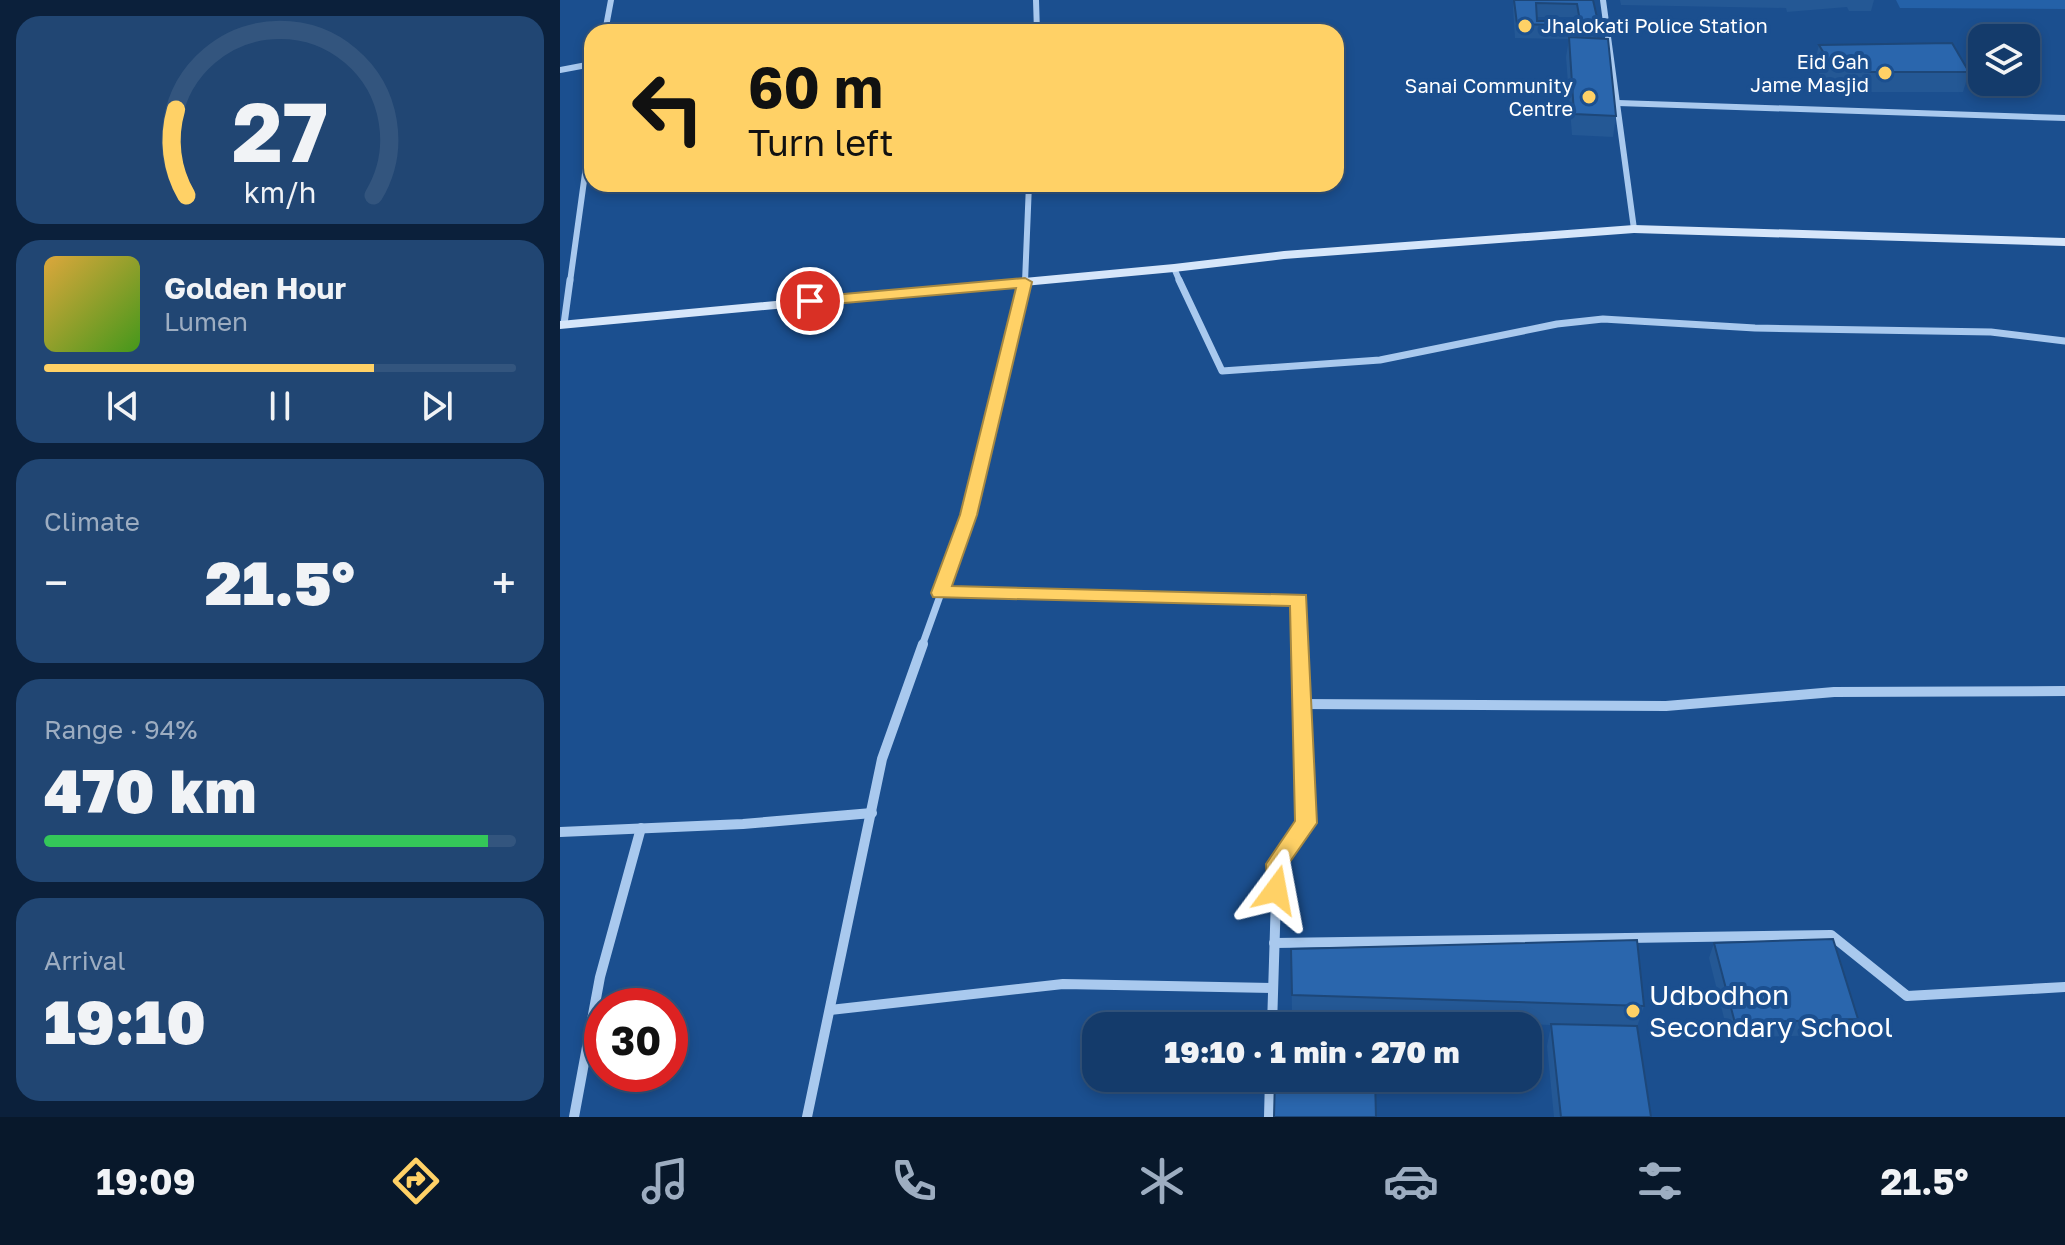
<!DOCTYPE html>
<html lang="en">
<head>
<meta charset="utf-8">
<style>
  :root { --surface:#143b6b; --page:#214673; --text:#f1f3f6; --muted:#9dadc1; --line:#33557e; --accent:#ffd166 }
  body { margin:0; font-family:"Golos Text",sans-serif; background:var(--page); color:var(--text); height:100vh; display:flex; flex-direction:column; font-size:30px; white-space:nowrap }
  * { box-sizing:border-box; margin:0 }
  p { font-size:26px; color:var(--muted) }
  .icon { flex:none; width:44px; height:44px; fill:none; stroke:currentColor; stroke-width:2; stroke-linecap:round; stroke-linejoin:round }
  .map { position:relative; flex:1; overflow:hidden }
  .side { display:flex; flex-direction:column; gap:16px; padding:16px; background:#0b203b; width:560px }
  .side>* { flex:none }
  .guide { position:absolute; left:24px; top:24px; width:760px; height:168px; border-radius:24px; box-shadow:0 4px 12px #0003,0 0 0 2px var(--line); background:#ffd166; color:#111; overflow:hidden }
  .buttons { position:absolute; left:1408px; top:24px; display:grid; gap:16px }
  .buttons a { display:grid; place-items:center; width:72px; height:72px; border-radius:16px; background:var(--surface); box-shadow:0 4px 12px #0003,0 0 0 2px var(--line); font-size:40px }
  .speed { position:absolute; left:24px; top:988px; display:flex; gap:16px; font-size:40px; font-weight:700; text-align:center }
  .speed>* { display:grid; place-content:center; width:104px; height:104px; border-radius:50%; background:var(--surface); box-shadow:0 4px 12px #0003,0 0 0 2px var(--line); line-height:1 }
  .speed .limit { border:12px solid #d22; background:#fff; color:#111 }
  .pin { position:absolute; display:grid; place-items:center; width:68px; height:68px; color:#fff; margin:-34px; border:4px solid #fff; border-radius:50%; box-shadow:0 2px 8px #0007 }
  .me { position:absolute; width:88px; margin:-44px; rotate:13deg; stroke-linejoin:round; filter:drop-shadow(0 0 6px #0008) }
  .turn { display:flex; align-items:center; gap:28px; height:168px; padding:0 32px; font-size:36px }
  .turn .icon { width:104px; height:104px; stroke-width:2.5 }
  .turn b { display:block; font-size:56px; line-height:68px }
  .big { font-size:60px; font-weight:800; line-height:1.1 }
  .side .card { flex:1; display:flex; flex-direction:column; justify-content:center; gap:12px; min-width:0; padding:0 28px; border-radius:24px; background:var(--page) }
  .side .dial { align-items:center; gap:0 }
  .dial svg { height:208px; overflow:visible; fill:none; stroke:var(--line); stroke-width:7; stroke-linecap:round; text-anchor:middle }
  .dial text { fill:var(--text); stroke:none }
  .song { display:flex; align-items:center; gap:24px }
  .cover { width:96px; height:96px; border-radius:12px; background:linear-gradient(135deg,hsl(40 70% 55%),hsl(100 70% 35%)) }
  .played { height:8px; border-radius:4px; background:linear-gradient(90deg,var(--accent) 70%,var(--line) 70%) }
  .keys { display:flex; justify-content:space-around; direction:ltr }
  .heat { display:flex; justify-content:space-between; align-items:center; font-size:44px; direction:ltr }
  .charge { height:12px; border-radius:6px; background:linear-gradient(90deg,#34c759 94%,var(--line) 0) }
  .trip { position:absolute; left:522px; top:1012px; width:460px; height:80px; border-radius:24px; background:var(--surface); box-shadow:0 4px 12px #0003,0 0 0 2px var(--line); font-weight:800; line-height:80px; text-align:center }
  .tab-bar { display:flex; height:128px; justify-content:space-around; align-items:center; background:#08182b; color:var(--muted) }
  .tab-bar .icon { width:56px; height:56px }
  .tab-bar .on { color:var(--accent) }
  .tab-bar b { font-size:36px; color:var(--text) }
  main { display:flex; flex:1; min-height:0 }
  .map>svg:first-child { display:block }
  .green { fill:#2461a8 }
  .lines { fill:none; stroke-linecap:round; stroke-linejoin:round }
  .minor-far2 { stroke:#a9c9ee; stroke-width:6 }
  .minor-far1 { stroke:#a9c9ee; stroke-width:7 }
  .minor { stroke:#a9c9ee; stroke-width:10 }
  .secondary { fill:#d6e6fa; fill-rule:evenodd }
  .wall { fill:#245895; fill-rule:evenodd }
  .building { fill:#2a66ad; stroke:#1d4779; stroke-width:2; fill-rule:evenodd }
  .route { fill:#ffd166; stroke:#a68842; stroke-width:2 }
  .poi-dot { fill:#ffd166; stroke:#1b4f8f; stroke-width:3 }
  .labels { text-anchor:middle; stroke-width:8; stroke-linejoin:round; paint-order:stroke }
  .far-poi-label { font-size:20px; fill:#fff; stroke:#1b4f8f; text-anchor:end }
  .near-poi-label { font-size:28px; fill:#fff; stroke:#1b4f8f; text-anchor:start }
</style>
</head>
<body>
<main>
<section class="side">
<div class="card dial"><svg viewBox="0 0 100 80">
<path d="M14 69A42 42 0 1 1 86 69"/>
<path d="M14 69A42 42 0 0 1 10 36" stroke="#ffd166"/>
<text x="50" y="56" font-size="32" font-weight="700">27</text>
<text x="50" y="72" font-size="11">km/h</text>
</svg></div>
<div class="card">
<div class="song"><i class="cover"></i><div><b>Golden Hour</b><p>Lumen</p></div></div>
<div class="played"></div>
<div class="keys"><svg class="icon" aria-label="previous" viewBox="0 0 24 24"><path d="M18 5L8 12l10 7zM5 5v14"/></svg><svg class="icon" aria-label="pause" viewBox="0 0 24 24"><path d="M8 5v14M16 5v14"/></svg><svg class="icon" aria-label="next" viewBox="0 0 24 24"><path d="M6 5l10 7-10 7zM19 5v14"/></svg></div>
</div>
<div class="card"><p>Climate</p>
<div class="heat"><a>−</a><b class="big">21.5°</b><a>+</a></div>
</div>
<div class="card"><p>Range · 94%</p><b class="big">470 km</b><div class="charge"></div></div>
<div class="card"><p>Arrival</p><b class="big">19:10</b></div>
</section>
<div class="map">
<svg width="1505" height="1117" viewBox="0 0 1505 1117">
  <rect width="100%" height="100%" fill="#1b4f8f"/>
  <path class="green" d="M1336 0H1505V9L1340 8Z"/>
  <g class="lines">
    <g class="minor-far2">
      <path d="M476 0 477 32"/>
      <path d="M1043 0 1074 229"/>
      <path d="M45 32 51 0"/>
      <path d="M0 70 32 64"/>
      <path d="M1058 103 1505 118"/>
      <path d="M614 268 620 282"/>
      <path d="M10 282 32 123"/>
      <path d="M465 282 469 184"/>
    </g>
    <g class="minor-far1">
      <path d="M619 280 662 371 820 360 997 324 1043 319 1195 328 1431 332 1505 341"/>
      <path d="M4 324 10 280"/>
      <path d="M380 593 739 600 740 646"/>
      <path d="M362 646 409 515 465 280"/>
    </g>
    <g class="minor">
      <path d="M740 704 1106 706 1274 692 1505 691"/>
      <path d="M0 832 183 824 312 813"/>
      <path d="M714 943 1271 935 1347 996 1505 987"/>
      <path d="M270 1010 503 984 713 988"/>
      <path d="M712 1026 717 864 746 823 740 644"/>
      <path d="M14 1117 40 977 81 828"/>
      <path d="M247 1117 322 759 363 644"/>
      <path d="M709 1117 710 1078"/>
    </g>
    <path class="secondary" d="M1074 225 1505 238V246L1074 233 724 259 614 272 0 329V321L614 264 724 251Z"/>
  </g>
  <g class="wall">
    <path d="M954 0H1033L1039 26 1037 38 1056 116 1053 137 1012 135 1006 57 1009 39 955 38 953 8ZM977 17H1016V21H977Z"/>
    <path d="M1060 0H1314L1311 11H1289L1287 7 1227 12 1226 8 1061 5Z"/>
    <path d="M1259 45 1409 72 1403 92H1303L1294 80H1263L1254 65Z"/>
    <path d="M1154 943 1298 1019 1291 1034 1169 1038 1149 958Z"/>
    <path d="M731 949 1084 1006 1077 1027 1091 1117H994L987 1046 991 1025 813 1019 732 1015Z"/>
  </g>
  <g class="building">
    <path d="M954 0H1033L1039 26 957 24ZM976 3 1017 4 1020 21H977Z"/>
    <path d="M1009 37 1048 39 1056 116 1014 114Z"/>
    <path d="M1392 43 1409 72H1308L1300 60H1268L1259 45Z"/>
    <path d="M1273 939 1298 1019 1175 1023 1154 943Z"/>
    <path d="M1077 940 1084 1006 732 995 731 949Z"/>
    <path d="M716 1015H813V1026H715Z"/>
    <path d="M991 1024 1077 1026 1091 1117H1001Z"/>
    <path d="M715 1078H815L816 1117H714Z"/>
  </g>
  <path class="route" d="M465 278 472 282 417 515 392 586 746 595 757 823 727 866 724 897H708L706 864 735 821 730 606 373 597 371 593 400 515 456 288 250 306 243 301 250 297Z"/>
  <g class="poi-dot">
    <circle cx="965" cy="26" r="8"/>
    <circle cx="1325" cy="73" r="8"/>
    <circle cx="1029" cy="97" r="8"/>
    <circle cx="1073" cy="1011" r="8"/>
  </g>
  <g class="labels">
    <g class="far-poi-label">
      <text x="981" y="33" text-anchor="start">Jhalokati Police Station</text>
      <text x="1309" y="69">Eid Gah<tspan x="1309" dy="23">Jame Masjid</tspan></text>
      <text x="1013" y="93">Sanai Community<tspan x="1013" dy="23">Centre</tspan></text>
    </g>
    <g class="near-poi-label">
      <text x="1089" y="1005">Udbodhon<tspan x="1089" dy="32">Secondary School</tspan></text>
    </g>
  </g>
</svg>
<div class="buttons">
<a><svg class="icon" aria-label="layers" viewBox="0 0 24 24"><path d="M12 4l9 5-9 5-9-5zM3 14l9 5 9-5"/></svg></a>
</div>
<div class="speed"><div class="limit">30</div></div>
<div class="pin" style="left:250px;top:301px;background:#d93025"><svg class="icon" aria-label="arrive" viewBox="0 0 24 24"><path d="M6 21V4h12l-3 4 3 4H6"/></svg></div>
<svg class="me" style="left:716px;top:890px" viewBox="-20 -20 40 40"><path d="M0-17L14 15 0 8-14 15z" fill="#ffd166" stroke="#fff" stroke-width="4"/></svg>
<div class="trip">19:10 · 1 min · 270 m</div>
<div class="guide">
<div class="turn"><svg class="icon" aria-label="left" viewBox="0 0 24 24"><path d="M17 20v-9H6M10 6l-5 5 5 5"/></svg><div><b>60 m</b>Turn left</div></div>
</div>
</div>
</main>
<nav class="tab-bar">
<b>19:09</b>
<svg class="icon on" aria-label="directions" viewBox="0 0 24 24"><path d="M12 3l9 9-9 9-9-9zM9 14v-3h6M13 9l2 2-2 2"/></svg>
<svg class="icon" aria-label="music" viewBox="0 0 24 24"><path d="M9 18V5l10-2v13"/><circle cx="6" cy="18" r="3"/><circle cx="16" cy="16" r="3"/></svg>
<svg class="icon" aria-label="phone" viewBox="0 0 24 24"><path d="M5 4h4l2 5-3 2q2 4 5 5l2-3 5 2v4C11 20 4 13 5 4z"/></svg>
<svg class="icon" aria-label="climate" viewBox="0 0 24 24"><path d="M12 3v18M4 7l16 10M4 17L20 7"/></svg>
<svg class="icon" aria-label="car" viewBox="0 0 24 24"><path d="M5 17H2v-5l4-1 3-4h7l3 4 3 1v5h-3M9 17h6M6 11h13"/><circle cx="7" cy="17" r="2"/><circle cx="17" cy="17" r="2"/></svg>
<svg class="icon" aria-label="filters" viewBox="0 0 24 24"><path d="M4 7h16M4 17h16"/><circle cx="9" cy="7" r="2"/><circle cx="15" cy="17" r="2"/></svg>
<b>21.5°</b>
</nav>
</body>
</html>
